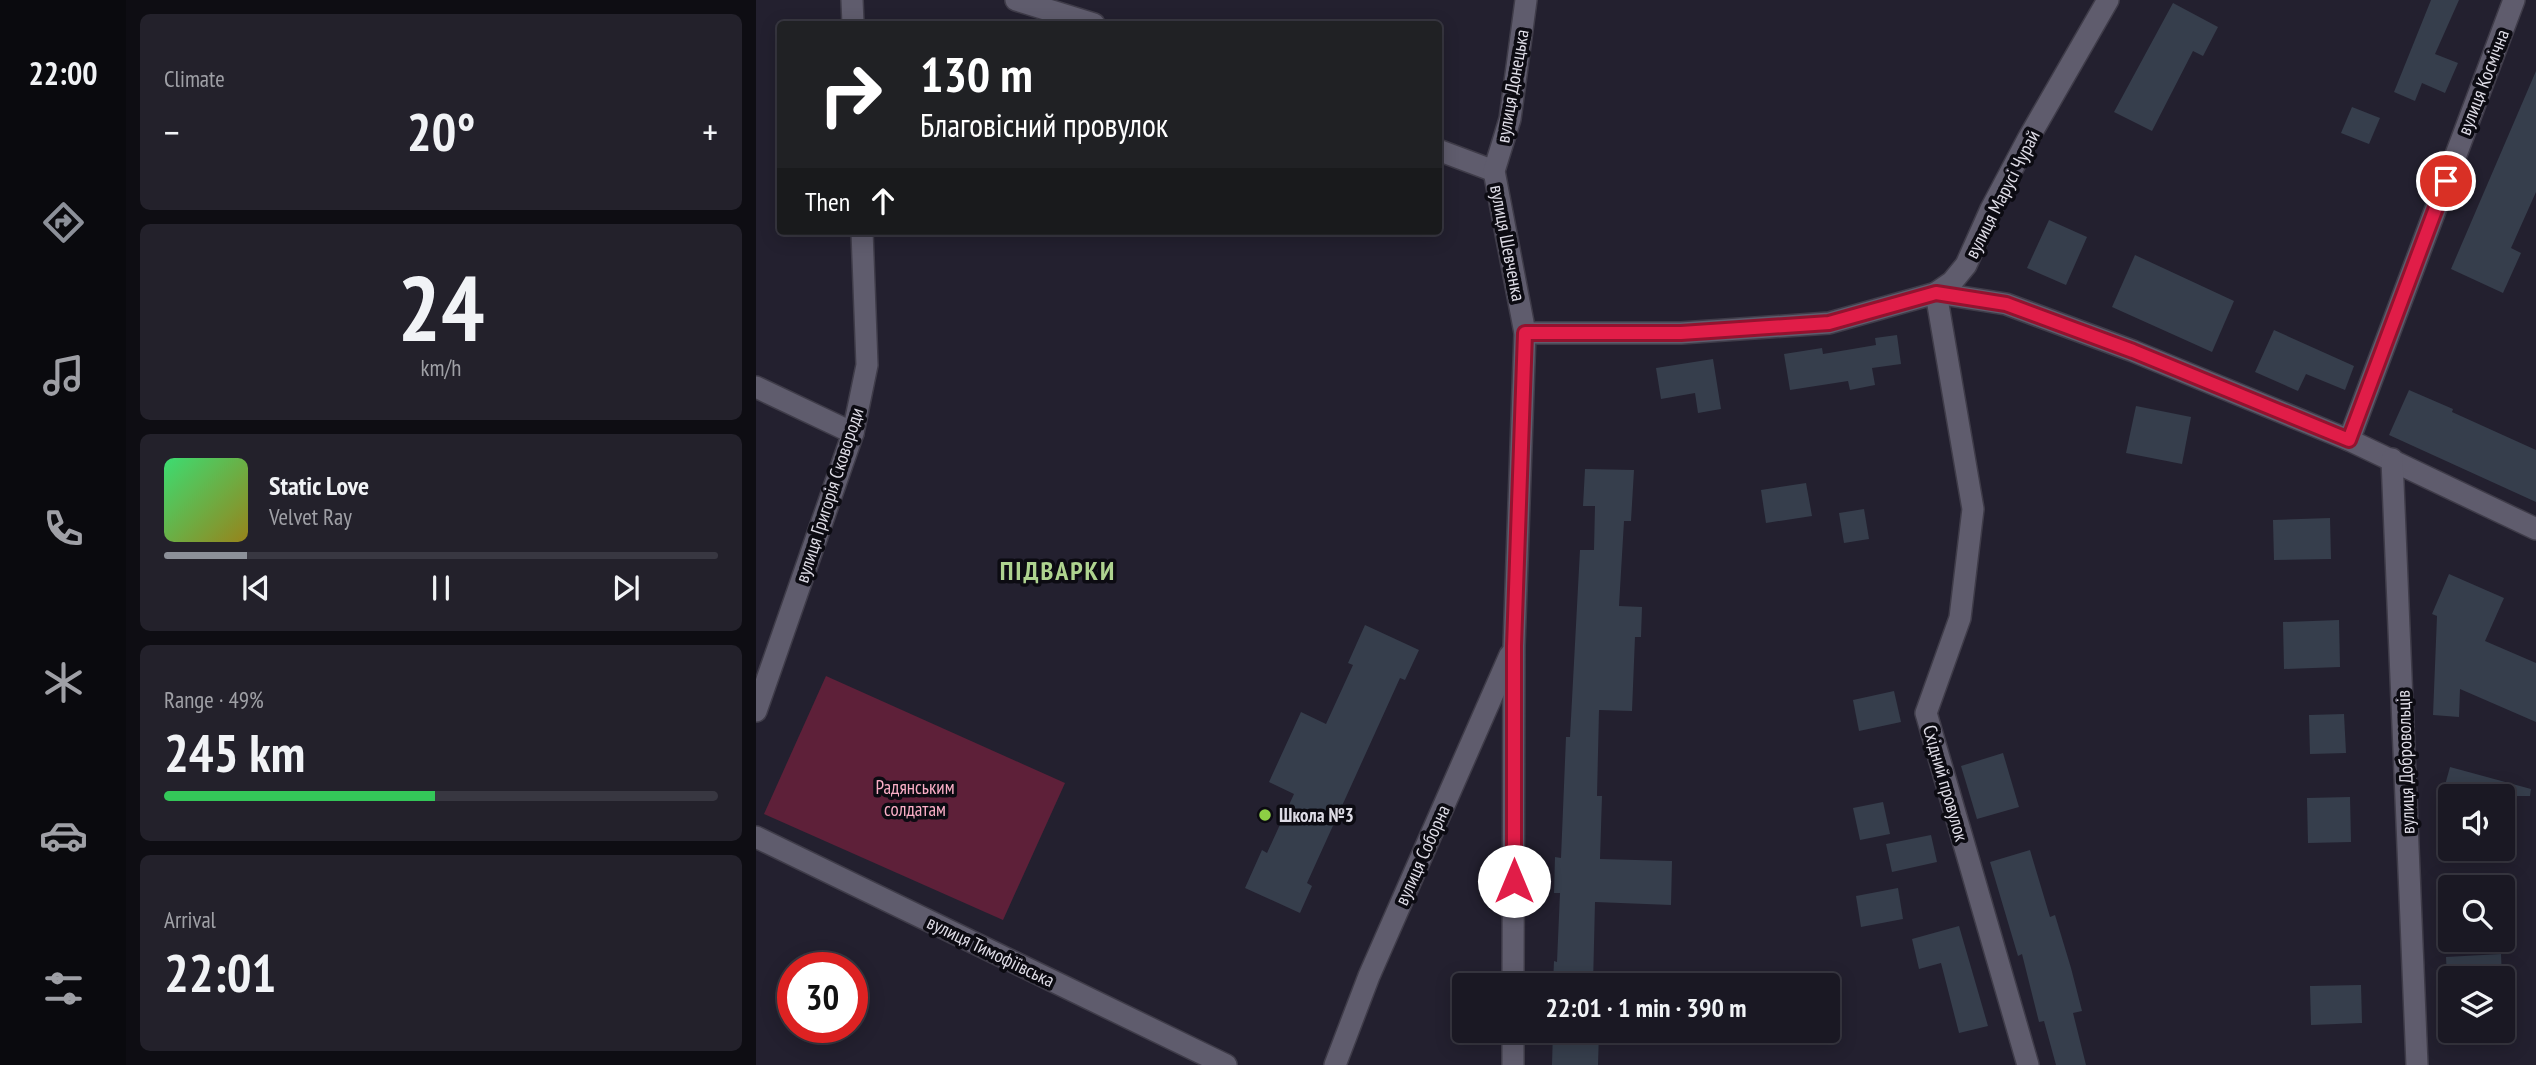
<!DOCTYPE html>
<html lang="en">
<head>
<meta charset="utf-8">
<style>
  :root { --surface:#1a1823; --page:#23212b; --text:#f1f3f6; --muted:#9fa0a6; --line:#383741; --accent:#8c9099 }
  body { margin:0; font-family:"PT Sans Narrow",sans-serif; background:var(--page); color:var(--text); height:100vh; display:flex; flex-direction:column; font-size:26px; white-space:nowrap }
  * { box-sizing:border-box; margin:0 }
  p { font-size:23px; color:var(--muted) }
  .icon { flex:none; width:38px; height:38px; fill:none; stroke:currentColor; stroke-width:2; stroke-linecap:round; stroke-linejoin:round }
  .map { position:relative; flex:1; overflow:hidden }
  .sheet { display:flex; flex-direction:column; gap:14px; padding:14px; background:#0e0d13; width:630px }
  .sheet>* { flex:none }
  .hud { position:absolute; left:21px; top:21px; width:665px; height:214px; border-radius:7px; box-shadow:0 4px 18px #0003,0 0 0 2px var(--line); background:#202124; color:#fff; overflow:hidden }
  .tools { position:absolute; left:1682px; top:784px; display:grid; gap:14px }
  .tools a { display:grid; place-items:center; width:77px; height:77px; border-radius:7px; background:var(--surface); box-shadow:0 4px 18px #0003,0 0 0 2px var(--line); font-size:35px }
  .speed { position:absolute; left:21px; top:952px; display:flex; gap:14px; font-size:35px; font-weight:700; text-align:center }
  .speed>* { display:grid; place-content:center; width:91px; height:91px; border-radius:50%; background:var(--surface); box-shadow:0 4px 18px #0003,0 0 0 2px var(--line); line-height:1 }
  .speed .limit { border:10px solid #d22; background:#fff; color:#111 }
  .pin { position:absolute; display:grid; place-items:center; width:60px; height:60px; color:#fff; margin:-30px; border:4px solid #fff; border-radius:50%; box-shadow:0 2px 7px #0007 }
  .me { position:absolute; width:77px; margin:-38px; rotate:0deg; stroke-linejoin:round; filter:drop-shadow(0 0 5px #0008) }
  .turn { display:flex; align-items:center; gap:24px; height:147px; padding:0 28px; font-size:32px }
  .turn .icon { width:91px; height:91px; stroke-width:2.5 }
  .turn b { display:block; font-size:49px; line-height:60px }
  .then { display:flex; align-items:center; height:66px; padding:0 28px; background:#0003; gap:14px; font-size:26px }
  .big { font-size:52px; font-weight:600; line-height:1.1 }
  .sheet .card { flex:1; display:flex; flex-direction:column; justify-content:center; gap:10px; min-width:0; padding:0 24px; border-radius:10px; background:var(--page) }
  .sheet .dial { align-items:center; gap:0 }
  .dial b { font-size:91px; line-height:1 }
  .song { display:flex; align-items:center; gap:21px }
  .cover { width:84px; height:84px; border-radius:10px; background:linear-gradient(135deg,hsl(140 70% 55%),hsl(50 70% 35%)) }
  .played { height:7px; border-radius:4px; background:linear-gradient(90deg,var(--accent) 15%,var(--line) 15%) }
  .keys { display:flex; justify-content:space-around; direction:ltr }
  .heat { display:flex; justify-content:space-between; align-items:center; font-size:38px; direction:ltr }
  .charge { height:10px; border-radius:5px; background:linear-gradient(90deg,#34c759 49%,var(--line) 0) }
  .trip { position:absolute; left:696px; top:973px; width:388px; height:70px; border-radius:7px; background:var(--surface); box-shadow:0 4px 18px #0003,0 0 0 2px var(--line); font-weight:600; line-height:70px; text-align:center }
  main { display:flex; flex:1; min-height:0 }
  .dock { display:flex; flex-direction:column; width:126px; justify-content:space-around; align-items:center; background:#0a0a0e; color:var(--muted) }
  .dock .icon { width:49px; height:49px }
  .dock .on { color:var(--accent) }
  .dock b { font-size:32px; color:var(--text) }
  .map>svg:first-child { display:block }
  .green { fill:#5e2039 }
  .building { fill:#363e4c }
  .lines { fill:none; stroke-linecap:round; stroke-linejoin:round }
  .street-casing { stroke:#3f3c49; stroke-width:24 }
  .street { stroke:#5f5c6d; stroke-width:21 }
  .route-casing { stroke:#92132f; stroke-width:18 }
  .route { stroke:#e11d48; stroke-width:12 }
  .poi-dot { fill:#8dce44; stroke:#0c0b12; stroke-width:2.5 }
  .labels { text-anchor:middle; stroke-width:7; stroke-linejoin:round; paint-order:stroke }
  .street-label { font-size:19px; fill:#dedce6; stroke:#0c0b12 }
  .park-label { font-size:19px; fill:#fbafc7; stroke:#0c0b12 }
  .poi-label { font-size:19px; font-weight:bold; fill:#dedce6; stroke:#0c0b12; text-anchor:start }
  .district-label { font-size:26px; font-weight:bold; letter-spacing:2px; fill:#aed38f; stroke:#0c0b12 }
</style>
</head>
<body>
<main>
<nav class="dock">
<b>22:00</b>
<svg class="icon on" aria-label="directions" viewBox="0 0 24 24"><path d="M12 3l9 9-9 9-9-9zM9 14v-3h6M13 9l2 2-2 2"/></svg>
<svg class="icon" aria-label="music" viewBox="0 0 24 24"><path d="M9 18V5l10-2v13"/><circle cx="6" cy="18" r="3"/><circle cx="16" cy="16" r="3"/></svg>
<svg class="icon" aria-label="phone" viewBox="0 0 24 24"><path d="M5 4h4l2 5-3 2q2 4 5 5l2-3 5 2v4C11 20 4 13 5 4z"/></svg>
<svg class="icon" aria-label="climate" viewBox="0 0 24 24"><path d="M12 3v18M4 7l16 10M4 17L20 7"/></svg>
<svg class="icon" aria-label="car" viewBox="0 0 24 24"><path d="M5 17H2v-5l4-1 3-4h7l3 4 3 1v5h-3M9 17h6M6 11h13"/><circle cx="7" cy="17" r="2"/><circle cx="17" cy="17" r="2"/></svg>
<svg class="icon" aria-label="filters" viewBox="0 0 24 24"><path d="M4 7h16M4 17h16"/><circle cx="9" cy="7" r="2"/><circle cx="15" cy="17" r="2"/></svg>
</nav>
<section class="sheet">
<div class="card"><p>Climate</p>
<div class="heat"><a>−</a><b class="big">20°</b><a>+</a></div>
</div>
<div class="card dial"><b>24</b><p>km/h</p></div>
<div class="card">
<div class="song"><i class="cover"></i><div><b>Static Love</b><p>Velvet Ray</p></div></div>
<div class="played"></div>
<div class="keys"><svg class="icon" aria-label="previous" viewBox="0 0 24 24"><path d="M18 5L8 12l10 7zM5 5v14"/></svg><svg class="icon" aria-label="pause" viewBox="0 0 24 24"><path d="M8 5v14M16 5v14"/></svg><svg class="icon" aria-label="next" viewBox="0 0 24 24"><path d="M6 5l10 7-10 7zM19 5v14"/></svg></div>
</div>
<div class="card"><p>Range · 49%</p><b class="big">245 km</b><div class="charge"></div></div>
<div class="card"><p>Arrival</p><b class="big">22:01</b></div>
</section>
<div class="map">
<svg width="1780" height="1065" viewBox="0 0 1780 1065">
  <rect width="100%" height="100%" fill="#23202f"/>
  <path class="green" d="M70 676 309 783 247 920 8 814Z"/>
  <g class="building">
    <path d="M1675 0H1703L1679 54 1702 63 1689 93 1666 83 1659 101 1638 92Z"/>
    <path d="M1417 3 1462 27 1447 56 1437 51 1396 131 1358 112Z"/>
    <path d="M1780 71V192L1755 248 1765 253 1747 293 1695 269Z"/>
    <path d="M1596 107 1624 118 1613 144 1585 133Z"/>
    <path d="M1293 220 1331 237 1310 285 1271 268Z"/>
    <path d="M1379 255 1478 301 1456 352 1356 307Z"/>
    <path d="M1518 330 1598 366 1589 390 1550 374 1542 391 1499 372Z"/>
    <path d="M1141 335 1145 364 1116 368 1119 385 1094 390 1092 381 1034 390 1028 354 1066 348 1067 354 1120 345 1119 338Z"/>
    <path d="M957 359 965 409 942 413 939 393 905 399 900 368Z"/>
    <path d="M1653 390 1697 409 1696 412 1780 450V502L1633 435Z"/>
    <path d="M1380 406 1435 417 1426 464 1370 453Z"/>
    <path d="M829 469 878 470 875 521H868L863 606 886 607 885 637H879L876 711 843 710 841 796H846L844 859 916 861 915 905 839 902 837 985H797L798 961 801 962 804 893H798L799 857 805 858 810 737H814L824 550H838L839 506H827Z"/>
    <path d="M1050 483 1056 516 1010 523 1005 490Z"/>
    <path d="M1108 509 1113 539 1088 543 1083 513Z"/>
    <path d="M1574 518 1575 559 1518 560 1517 520Z"/>
    <path d="M1693 574 1748 598 1729 641 1780 663V722L1704 689 1703 717 1677 715 1681 616 1676 614Z"/>
    <path d="M1583 620 1584 667 1528 669 1527 622Z"/>
    <path d="M609 625 663 650 649 680 644 678 551 883 556 886 544 913 489 888 506 850 511 853 538 794 513 782 545 712 570 724 597 665 592 663Z"/>
    <path d="M1138 691 1145 722 1103 731 1097 700Z"/>
    <path d="M1588 714 1590 753 1554 754 1553 715Z"/>
    <path d="M1247 753 1263 807 1221 819 1205 766Z"/>
    <path d="M1694 767 1775 789 1774 796H1686Z"/>
    <path d="M1594 797 1595 842 1552 843 1551 798Z"/>
    <path d="M1127 802 1134 834 1104 840 1097 808Z"/>
    <path d="M1175 835 1181 862 1136 872 1130 844Z"/>
    <path d="M1274 850 1294 917 1299 915 1315 968 1326 1011 1317 1013 1330 1065H1300L1288 1021 1283 1022 1266 954 1262 956 1234 862Z"/>
    <path d="M1142 888 1147 919 1105 927 1100 896Z"/>
    <path d="M1203 926 1232 1026 1203 1033 1185 963 1163 969 1156 939Z"/>
    <path d="M1745 954 1746 978H1691L1690 957Z"/>
    <path d="M1605 985 1606 1023 1555 1025 1554 986Z"/>
    <path d="M797 1031H843L842 1065H796Z"/>
  </g>
  <g class="lines">
    <defs>
      <g id="street">
        <path d="M96 0 97 24"/>
        <path d="M260 0 338 24"/>
        <path d="M1352 0 1272 139 1235 209 1210 265 1196 282 1180 293 1250 304 1377 351 1593 440 1780 529"/>
        <path d="M682 150 738 171"/>
        <path d="M769 333H925L1073 323 1180 293 1217 509 1204 618 1170 713 1272 1065"/>
        <path d="M0 387 97 433"/>
        <path d="M1593 440 1758 0"/>
        <path d="M1636 459 1661 1065"/>
        <path d="M0 711 97 433 111 365 106 231"/>
        <path d="M0 837 470 1065"/>
        <path d="M757 985 758 646 769 333 738 171 754 119 770 0"/>
        <path d="M579 1065 613 976 754 655"/>
        <path d="M757 1065V1031"/>
      </g>
    </defs>
    <use href="#street" class="street-casing"/>
    <use href="#street" class="street"/>
  </g>
  <g class="lines">
    <defs>
      <path id="route" d="M758 881V646L769 333H925L1073 323 1180 293 1250 304 1377 351 1593 440 1690 181"/>
    </defs>
    <use href="#route" class="route-casing"/>
    <use href="#route" class="route"/>
  </g>
  <circle class="poi-dot" cx="509" cy="815" r="7"/>
  <g class="labels">
    <g class="street-label">
      <text transform="translate(1727 82) rotate(-69)" y="7">вулиця Космічна</text>
      <text transform="translate(756 86) rotate(-80)" y="7">вулиця Донецька</text>
      <text transform="translate(1246 194) rotate(-63)" y="7">вулиця Марусі Чурай</text>
      <text transform="translate(752 243) rotate(79)" y="7">вулиця Шевченка</text>
      <text transform="translate(73 495) rotate(-72)" y="7">вулиця Григорія Сковороди</text>
      <text transform="translate(1649 762) rotate(-92)" y="7">вулиця Добровольців</text>
      <text transform="translate(1190 783) rotate(74)" y="7">Східний провулок</text>
      <text transform="translate(666 855) rotate(-66)" y="7">вулиця Соборна</text>
      <text transform="translate(235 951) rotate(26)" y="7">вулиця Тимофіївська</text>
    </g>
    <g class="park-label">
      <text x="159" y="794">Радянським<tspan x="159" dy="22">солдатам</tspan></text>
    </g>
    <g class="poi-label">
      <text x="523" y="822">Школа №3</text>
    </g>
    <g class="district-label">
      <text x="302" y="580">ПІДВАРКИ</text>
    </g>
  </g>
</svg>
<div class="tools">
<a><svg class="icon" aria-label="sound" viewBox="0 0 24 24"><path d="M4 9h4l5-4v14l-5-4H4zM17 9q2 3 0 6"/></svg></a>
<a><svg class="icon" aria-label="search" viewBox="0 0 24 24"><circle cx="10" cy="10" r="6"/><path d="M15 15l6 6"/></svg></a>
<a><svg class="icon" aria-label="layers" viewBox="0 0 24 24"><path d="M12 4l9 5-9 5-9-5zM3 14l9 5 9-5"/></svg></a>
</div>
<div class="speed"><div class="limit">30</div></div>
<div class="pin" style="left:1690px;top:181px;background:#d93025"><svg class="icon" aria-label="arrive" viewBox="0 0 24 24"><path d="M6 21V4h12l-3 4 3 4H6"/></svg></div>
<svg class="me" style="left:758px;top:881px" viewBox="-20 -20 40 40"><circle r="19" fill="#fff"/><path d="M0-13L10 11 0 6-10 11z" fill="#e11d48"/></svg>
<div class="trip">22:01 · 1 min · 390 m</div>
<div class="hud">
<div class="turn"><svg class="icon" aria-label="right" viewBox="0 0 24 24"><path d="M7 20v-9h11M14 6l5 5-5 5"/></svg><div><b>130 m</b>Благовісний провулок</div></div>
<div class="then">Then<svg class="icon" aria-label="ahead" viewBox="0 0 24 24"><path d="M12 20V5M6 11l6-6 6 6"/></svg></div>
</div>
</div>
</main>
</body>
</html>
